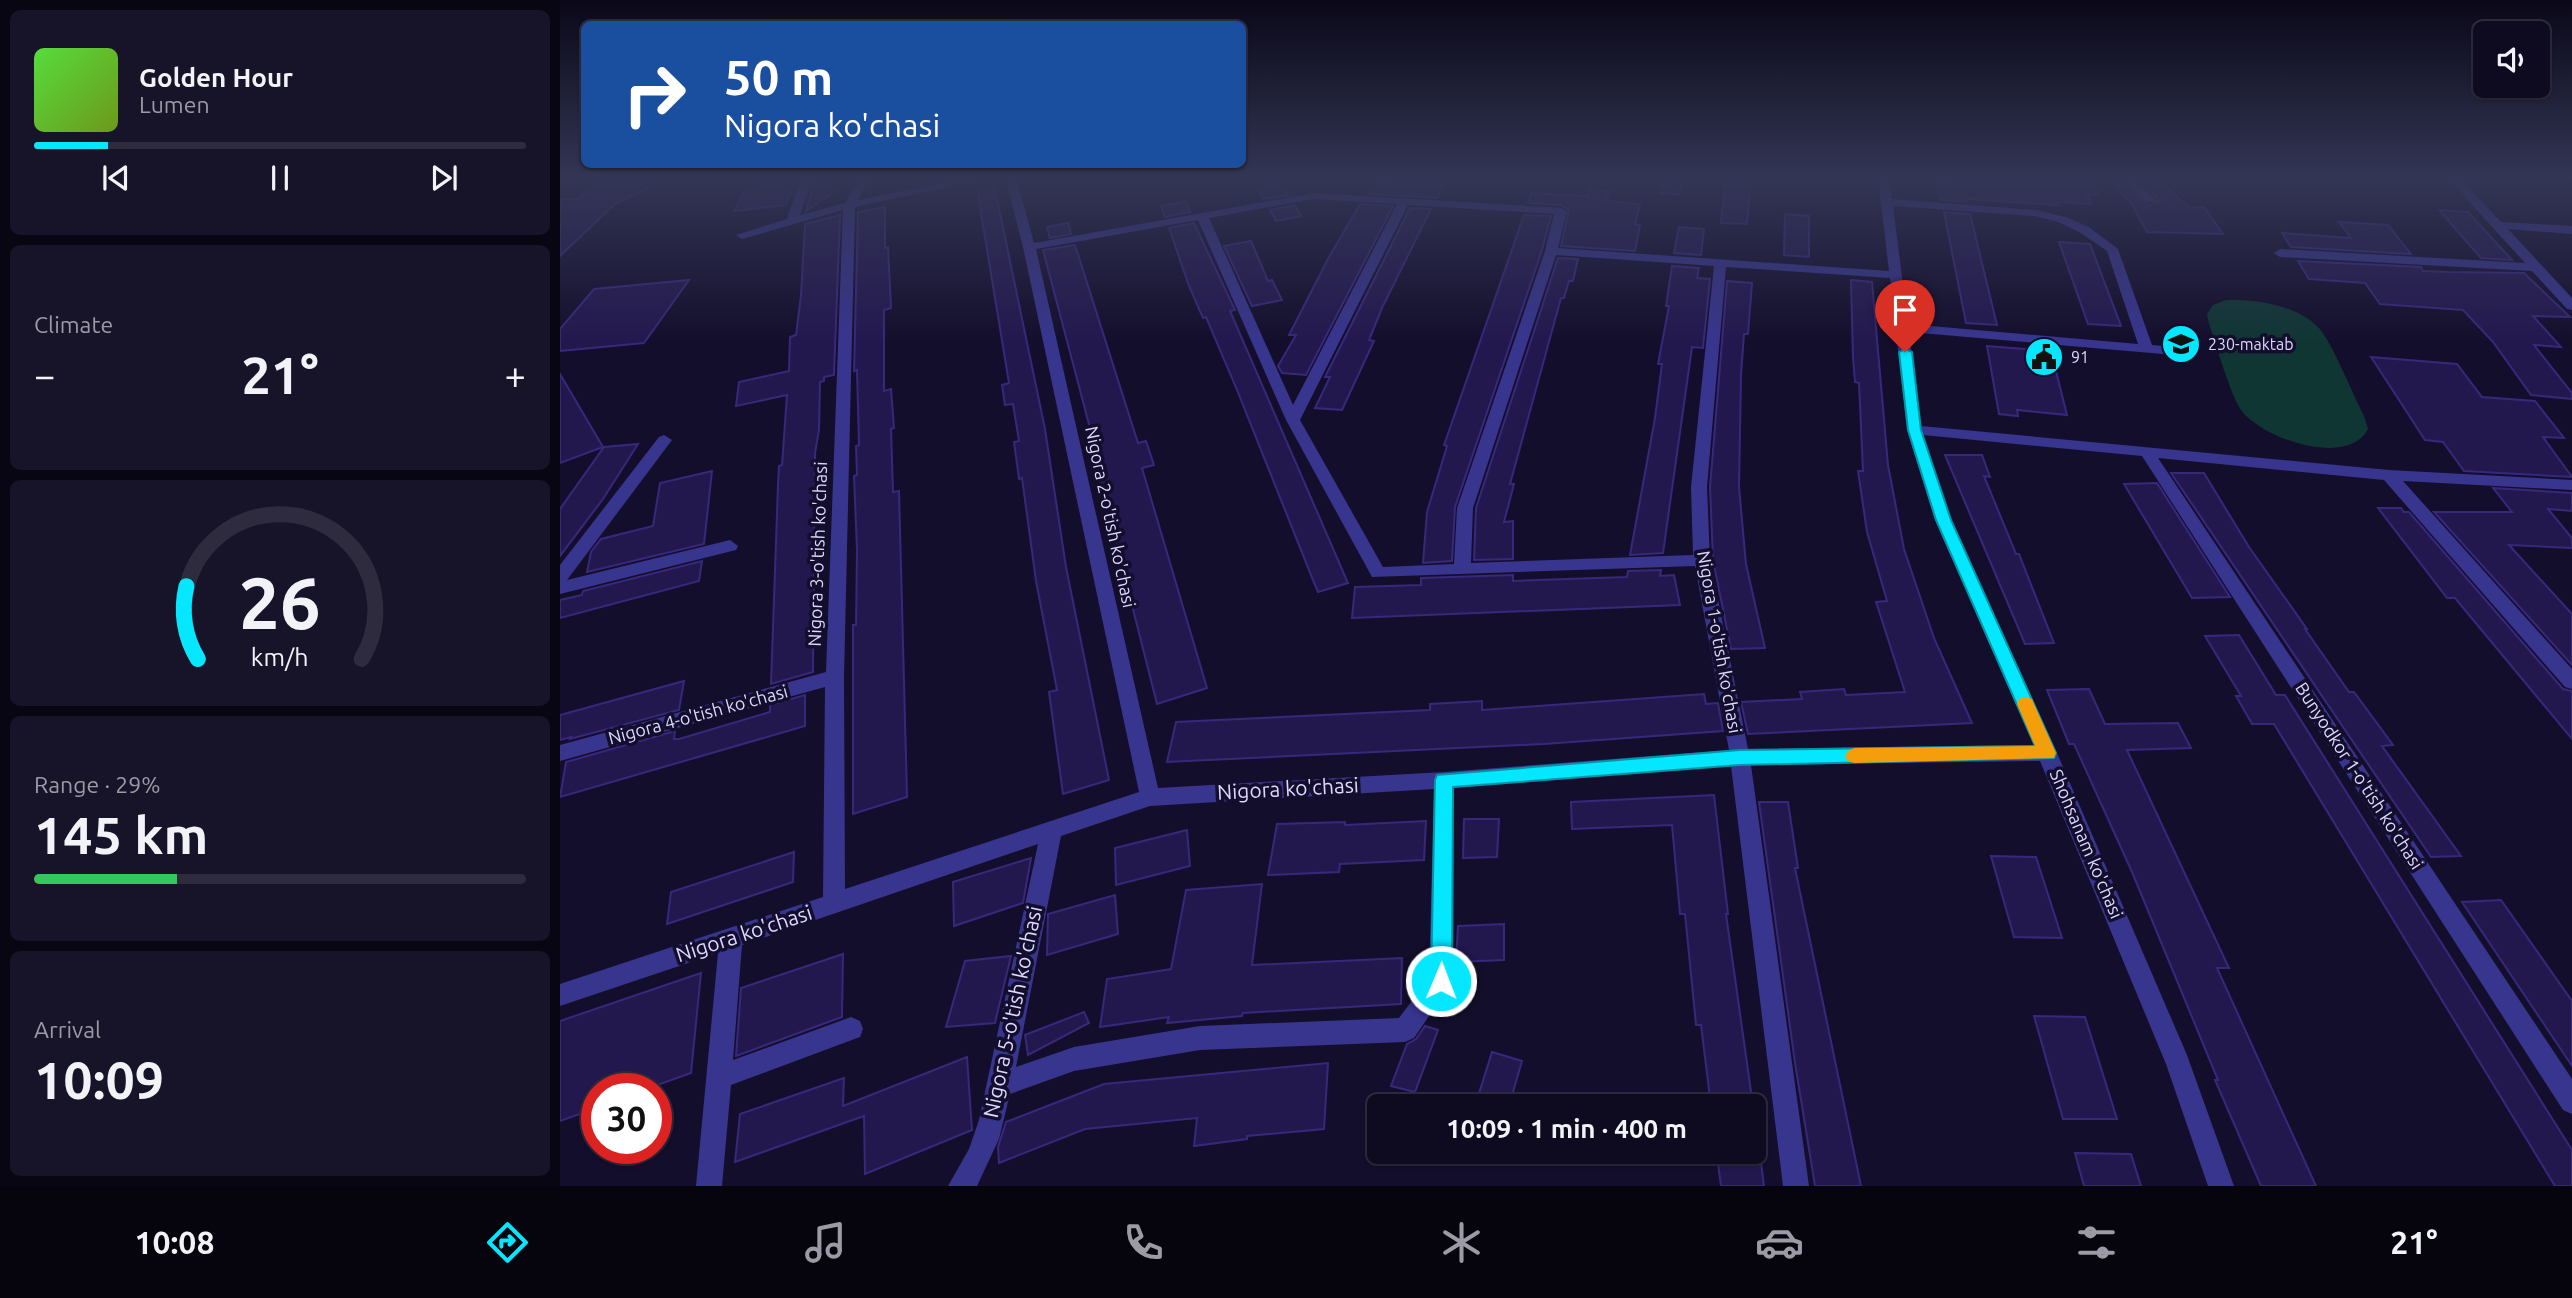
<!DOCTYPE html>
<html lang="en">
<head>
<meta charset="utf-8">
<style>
  :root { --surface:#0e0a20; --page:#171329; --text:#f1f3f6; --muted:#9b9aa5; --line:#2e2b3e; --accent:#04e7ff }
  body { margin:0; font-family:Ubuntu,sans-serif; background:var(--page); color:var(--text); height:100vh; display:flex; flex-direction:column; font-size:26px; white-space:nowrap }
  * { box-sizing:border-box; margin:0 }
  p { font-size:23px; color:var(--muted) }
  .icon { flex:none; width:38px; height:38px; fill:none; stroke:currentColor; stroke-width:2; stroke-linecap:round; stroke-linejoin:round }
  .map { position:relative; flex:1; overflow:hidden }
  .drawer { display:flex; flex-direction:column; gap:10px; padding:10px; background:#080612; width:560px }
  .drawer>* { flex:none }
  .top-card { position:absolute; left:21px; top:21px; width:665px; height:147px; border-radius:10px; box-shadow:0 2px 5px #0004,0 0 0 2px var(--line); background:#1a4fa0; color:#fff; overflow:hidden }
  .controls { position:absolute; left:1913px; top:21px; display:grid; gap:14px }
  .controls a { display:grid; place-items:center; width:77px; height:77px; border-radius:10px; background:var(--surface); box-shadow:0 2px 5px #0004,0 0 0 2px var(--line); font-size:35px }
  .speed { position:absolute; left:21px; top:1073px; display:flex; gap:14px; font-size:35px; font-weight:700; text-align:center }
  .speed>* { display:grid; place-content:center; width:91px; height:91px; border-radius:50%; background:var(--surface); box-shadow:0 2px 5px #0004,0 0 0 2px var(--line); line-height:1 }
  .speed .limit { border:10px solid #d22; background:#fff; color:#111 }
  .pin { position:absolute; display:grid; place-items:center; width:60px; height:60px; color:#fff; margin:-72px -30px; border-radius:50% 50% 50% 0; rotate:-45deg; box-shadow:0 0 7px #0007 }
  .pin .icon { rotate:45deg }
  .me { position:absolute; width:77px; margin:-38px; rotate:1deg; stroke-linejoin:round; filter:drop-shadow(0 0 5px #0008) }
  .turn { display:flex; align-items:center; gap:24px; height:147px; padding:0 28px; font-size:32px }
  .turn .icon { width:91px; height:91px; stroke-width:2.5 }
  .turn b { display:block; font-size:49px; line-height:60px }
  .big { font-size:52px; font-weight:700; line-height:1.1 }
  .drawer .tile { flex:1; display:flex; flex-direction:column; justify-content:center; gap:10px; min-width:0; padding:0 24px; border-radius:10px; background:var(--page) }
  .drawer .dial { align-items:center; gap:0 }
  .dial svg { height:182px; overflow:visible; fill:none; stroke:var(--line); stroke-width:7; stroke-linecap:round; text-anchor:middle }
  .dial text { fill:var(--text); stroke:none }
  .song { display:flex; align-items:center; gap:21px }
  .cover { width:84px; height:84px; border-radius:10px; background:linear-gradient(135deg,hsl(110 70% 55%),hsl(80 70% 35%)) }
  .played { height:7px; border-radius:4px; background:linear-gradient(90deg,var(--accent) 15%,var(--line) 15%) }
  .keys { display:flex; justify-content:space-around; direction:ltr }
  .heat { display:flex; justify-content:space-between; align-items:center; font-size:38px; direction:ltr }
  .charge { height:10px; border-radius:5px; background:linear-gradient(90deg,#34c759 29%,var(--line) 0) }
  .trip { position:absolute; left:807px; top:1094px; width:399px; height:70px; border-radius:10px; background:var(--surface); box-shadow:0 2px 5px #0004,0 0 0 2px var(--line); font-weight:700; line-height:70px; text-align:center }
  .tab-bar { display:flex; height:112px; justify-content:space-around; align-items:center; background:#06040d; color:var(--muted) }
  .tab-bar .icon { width:49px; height:49px }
  .tab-bar .selected { color:var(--accent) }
  .tab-bar b { font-size:32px; color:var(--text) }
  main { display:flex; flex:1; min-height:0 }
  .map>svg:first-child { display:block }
  .green { fill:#103634 }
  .building { fill:#23184e; stroke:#38287c; stroke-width:2 }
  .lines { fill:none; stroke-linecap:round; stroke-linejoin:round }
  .minor { fill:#38358f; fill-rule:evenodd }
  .route { fill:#04e7ff; stroke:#0396a6; stroke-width:2 }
  .slow { fill:#f59e0b }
  .labels { text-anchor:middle; stroke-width:7; stroke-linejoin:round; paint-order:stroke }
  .far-poi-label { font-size:16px; fill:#dcd8ff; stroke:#130e2b; text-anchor:start }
  .street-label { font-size:18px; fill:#dcd8ff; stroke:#130e2b }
  .near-street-label { font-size:21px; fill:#dcd8ff; stroke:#130e2b }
</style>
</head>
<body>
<main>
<section class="drawer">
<div class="tile">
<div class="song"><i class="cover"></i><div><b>Golden Hour</b><p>Lumen</p></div></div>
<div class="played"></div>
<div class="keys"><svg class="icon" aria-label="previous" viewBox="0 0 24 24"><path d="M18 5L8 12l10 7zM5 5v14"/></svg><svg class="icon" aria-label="pause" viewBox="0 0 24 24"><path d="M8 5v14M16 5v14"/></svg><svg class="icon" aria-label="next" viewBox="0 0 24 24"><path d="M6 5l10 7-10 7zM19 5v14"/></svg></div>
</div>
<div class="tile"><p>Climate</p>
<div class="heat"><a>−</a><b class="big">21°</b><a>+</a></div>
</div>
<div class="tile dial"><svg viewBox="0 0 100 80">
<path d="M14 69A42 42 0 1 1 86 69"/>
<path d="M14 69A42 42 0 0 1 9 37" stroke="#04e7ff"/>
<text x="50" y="56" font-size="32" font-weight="700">26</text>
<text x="50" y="72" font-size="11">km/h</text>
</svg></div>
<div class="tile"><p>Range · 29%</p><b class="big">145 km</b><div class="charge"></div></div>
<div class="tile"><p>Arrival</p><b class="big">10:09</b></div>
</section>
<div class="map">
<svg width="2012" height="1186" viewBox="0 0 2012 1186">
  <rect width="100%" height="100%" fill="#130e2b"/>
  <path class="green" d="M1666 300C1698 299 1736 305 1759 328 1772 342 1794 397 1804 416L1808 429C1788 468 1702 439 1681 410 1670 394 1656 344 1649 324L1647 314 1653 305Z"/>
  <g class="building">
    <path d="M43 177 90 187 55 204 0 256V199H18Z"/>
    <path d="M273 177H295L246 211 255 179Z"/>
    <path d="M1104 177H1123L1120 194 1100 193Z"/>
    <path d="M1445 177H1531L1538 194 1527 195 1531 204 1497 202 1498 205 1407 199V202L1381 200 1380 197 1377 181 1448 185Z"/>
    <path d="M814 181 833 182 883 185 877 198 807 194Z"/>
    <path d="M235 182 225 205 174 211 186 190Z"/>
    <path d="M1165 182 1190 184 1187 224 1161 223Z"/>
    <path d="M1601 183 1630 208 1644 207 1663 234 1587 232 1570 201 1554 186 1564 185 1588 206 1600 201 1582 184Z"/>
    <path d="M721 184 728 195 704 199 698 188Z"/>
    <path d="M435 189 485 429 506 567 549 780 503 794 489 692 497 690 476 581 462 478 459 479 454 442 459 441 453 404 445 405 442 385 449 383 420 207 418 191Z"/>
    <path d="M1030 190 1050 191 1046 201 1080 204 1075 224 1080 225 1075 251 1001 246 1009 210 1001 205 968 203 971 193 1028 196Z"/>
    <path d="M626 201 630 212 605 217 601 206Z"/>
    <path d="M800 204 833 206 746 375 722 373 718 366 736 335H729L769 257Z"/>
    <path d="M735 205 741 216 716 221 710 210Z"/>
    <path d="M325 207V248L328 247 331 308 324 310V391L331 389 334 428 331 429 333 492 339 491 347 797 293 814V625H296L297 550 294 476 297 475 296 446 299 445 297 370 294 371 298 212Z"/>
    <path d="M850 208 871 209 822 308 809 340 814 341 782 410 755 408 770 377H765Z"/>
    <path d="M1879 210 1908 212 1952 260 1921 258Z"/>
    <path d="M1384 212 1410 214 1437 325 1406 323Z"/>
    <path d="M1225 214 1249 216V257L1224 255Z"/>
    <path d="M280 215 274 375 264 377V381L260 382 259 430 255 453 253 672 211 684 218 485 219 466 222 465 227 395 176 406 179 382 229 371 230 337 236 335 241 295 245 224Z"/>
    <path d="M964 215 991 216 982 250 895 507 892 561 863 563 867 512 887 446 884 445Z"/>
    <path d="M1779 222 1828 225 1851 254 1731 247 1722 233 1791 238Z"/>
    <path d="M508 223 511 234 490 238 487 227Z"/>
    <path d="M634 223 675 310 670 311 788 583 758 592 753 580 677 390 646 317 643 318 629 286 609 228Z"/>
    <path d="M1119 227 1144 229 1141 255 1114 253Z"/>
    <path d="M691 241 708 281 712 280 722 300 692 306 664 246Z"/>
    <path d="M1499 242 1530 244 1561 326 1528 324Z"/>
    <path d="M515 245 578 443 586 441 594 465 582 468 647 688 597 704 541 483 531 432 483 250Z"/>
    <path d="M998 258 1018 259 1013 281H1009L1004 298H1001L950 484H954L944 522 953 521V559L914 560 916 508Z"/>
    <path d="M1738 261 1861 267 1863 271 1888 272 1964 273 2010 317 1973 316 2001 347 1974 345 2012 393V399L1971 395 1933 342 1903 310 1820 304 1805 283 1749 279Z"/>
    <path d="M1112 266 1139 268 1137 278 1150 279 1143 348 1132 347 1103 553 1070 555 1095 418 1102 364H1098L1109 306H1106Z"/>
    <path d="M129 280 84 343 0 351V329L34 289Z"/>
    <path d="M1291 280 1312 282 1328 465 1344 549 1374 638 1412 723 1188 734 1181 702 1242 699 1240 692 1284 689 1286 695 1345 692 1316 602 1327 601 1307 532 1298 471H1303L1299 383 1295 382 1293 358Z"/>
    <path d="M1167 281 1192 283 1188 334H1184L1181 375 1179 487 1186 564 1205 648 1171 649 1153 560 1150 487Z"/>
    <path d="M1427 346 1491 351 1507 415 1457 410 1458 416 1439 414Z"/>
    <path d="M1811 357 1897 364 1922 397 1975 401 2004 438 1983 437 2012 477 1904 471 1883 442 1865 440Z"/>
    <path d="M0 374 43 447 0 463Z"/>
    <path d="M78 444 43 499 0 556V509L44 447Z"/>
    <path d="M1385 455H1422L1430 477 1424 476 1456 554H1459L1494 643 1465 644Z"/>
    <path d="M152 471 144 544 27 572 31 552 41 539 93 526 100 483Z"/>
    <path d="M1611 473H1644L1689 547 1747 629H1745L1789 692H1794L1833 745 1822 746 1901 856 1871 857Z"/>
    <path d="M1597 483 1670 597 1632 598 1564 484Z"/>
    <path d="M1933 488 2012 493V511L1988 509 2012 538V548L1949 545 2012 614V665L1874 512H1952Z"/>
    <path d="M1818 508H1841L1844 512H1849L2003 689 2012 691V739L1895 598H1887Z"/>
    <path d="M142 561 139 581 0 618V600L22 595 23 591Z"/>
    <path d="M1101 570 1100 576 1114 575 1120 605 792 618 795 587 861 585V578L953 575V581L1006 579 1067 577 1068 571Z"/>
    <path d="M1679 635 1716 695H1725L2012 1150V1186H1995L1714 724H1692L1676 696H1681L1645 636Z"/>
    <path d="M124 681 119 710 10 739 11 737 0 740V715Z"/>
    <path d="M1529 689 1545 724 1618 723 1631 748 1567 750 1669 968H1657L1756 1186H1701L1655 1080H1658L1572 872 1514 744H1509L1487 690Z"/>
    <path d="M1144 694 1146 704 1158 703 1163 731 984 744 607 762 616 722 870 710V704L922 701V710Z"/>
    <path d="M245 695V726L0 797 6 762 115 731 114 739H119L210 712V705Z"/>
    <path d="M1154 795 1168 914H1166L1193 1106H1151L1141 1025H1136L1125 914H1120L1112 825 1012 829 1011 802Z"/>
    <path d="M1199 802H1228L1238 868H1235L1301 1186H1255L1235 1063Z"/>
    <path d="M904 819H939L937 857 903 858Z"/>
    <path d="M866 821 864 860 780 864 779 872 708 875 717 824 785 822V825Z"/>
    <path d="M627 830 630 866 556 885 555 848Z"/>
    <path d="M234 852 233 882 107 924 111 892Z"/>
    <path d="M1431 856 1476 857 1502 938 1454 937Z"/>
    <path d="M471 858 463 903 394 926 393 882Z"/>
    <path d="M702 884 692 965 842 958 841 1004 683 1013 682 1016 607 1023 609 1017 540 1027 547 979 611 969 626 890Z"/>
    <path d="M555 895 558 934 487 955 488 914Z"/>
    <path d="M1941 900 2012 1001V1066L1902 902Z"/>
    <path d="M944 924V960L896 962 898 926Z"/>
    <path d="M283 954 282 1017 176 1056 181 988Z"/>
    <path d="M451 956 435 1023 386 1027 405 961Z"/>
    <path d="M141 973 131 1073 89 1088H37V1108L0 1121V1021Z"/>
    <path d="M524 1012 529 1023 468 1055 465 1035Z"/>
    <path d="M1474 1016 1525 1017 1557 1119H1503Z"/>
    <path d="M865 1026 878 1030 855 1092 831 1086 847 1044 856 1039Z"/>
    <path d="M932 1052 962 1061 949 1106H915Z"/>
    <path d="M407 1057 412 1130 305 1174 304 1116 175 1162 180 1114 284 1078 283 1106Z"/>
    <path d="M768 1063 764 1129 687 1136V1139L634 1146 637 1118 525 1129 439 1163 438 1147 446 1122 544 1084Z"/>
    <path d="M1515 1153 1571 1154 1581 1186H1524Z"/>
    <path d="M1200 1155 1204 1186H1161L1157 1156Z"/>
  </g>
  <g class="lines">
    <g class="minor">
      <path d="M241 177H253L240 215 285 203C294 187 299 176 319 177L304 188 298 200 414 177H435L295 207 284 677 285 889 579 792 463 247 445 177H456L474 243 754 193 1001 208 1007 211 998 248 1329 271 1318 177H1329L1332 199 1475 210 1506 217 1529 227 1558 249 1592 345 1626 348 1633 352 1626 356 1349 332 1361 426 1829 470 2012 480V490L1843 481 2012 669V689L2005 687 1824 480 1598 458 2012 1079V1114L2003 1110 1582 456 1363 435 1391 520 1497 753 1627 1055 1674 1186H1648L1606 1064 1480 761 1191 765 1249 1186H1223L1171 766 894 788 893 981 854 1038 845 1042 640 1050 514 1071 450 1094 439 1139 417 1186H388L409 1149 419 1120 478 844 182 945 173 1060 291 1017 300 1021 303 1029 300 1037 171 1085 162 1186H136L158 953 0 1006V984L263 897 265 687 0 761V745L266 672 283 210 182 239 176 235 227 219ZM754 199 837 204 733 405 649 218ZM848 205 994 214 985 251 897 508 894 564 823 567 740 420ZM1333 206 1475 216 1498 222 1521 233 1547 251 1578 344 1348 324ZM638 220 726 420 812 577 1135 566 1169 750 884 772 598 788 476 249ZM996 255 1154 266 1131 487 1133 555 911 563 913 508ZM1166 267 1330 278 1347 430 1375 520 1474 745 1188 749 1150 560 1147 487ZM874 789 869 978 839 1018 640 1026 514 1047 456 1067 501 836 590 806Z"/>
      <path d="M1559 177H1570L1597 201 1587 203Z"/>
      <path d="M1887 177H1899L1941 222 2012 226V234L1948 229 2012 298V310L2007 309 1972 271 1720 257 1714 253 1720 249 1965 263Z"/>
      <path d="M104 435 112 440 7 580 170 540 178 546 176 550 0 594V565L99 437Z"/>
    </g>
  </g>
  <linearGradient id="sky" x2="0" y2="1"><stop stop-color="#0a0818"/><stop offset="0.52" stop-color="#333655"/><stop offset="1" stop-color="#333655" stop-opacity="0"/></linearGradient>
  <rect width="2012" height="343" fill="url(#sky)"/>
  <path class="route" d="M1345 349 1352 352 1361 430 1391 520 1496 753 1494 758 1180 765 893 787 892 981 889 989 881 992 874 989 871 981 875 780 877 775 1180 750 1475 746 1376 520 1348 430 1339 352Z"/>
  <path class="slow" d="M1466 697 1472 699 1474 704 1496 753 1494 758 1294 763 1288 761 1285 756 1288 751 1294 748 1475 746 1457 704 1459 699Z"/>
  <defs>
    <symbol id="school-disc" viewBox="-11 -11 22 22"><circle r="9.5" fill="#04e7ff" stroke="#130e2b"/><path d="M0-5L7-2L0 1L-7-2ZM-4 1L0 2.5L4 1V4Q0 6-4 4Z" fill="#111"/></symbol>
    <symbol id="civic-disc" viewBox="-11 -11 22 22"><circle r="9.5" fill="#04e7ff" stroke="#130e2b"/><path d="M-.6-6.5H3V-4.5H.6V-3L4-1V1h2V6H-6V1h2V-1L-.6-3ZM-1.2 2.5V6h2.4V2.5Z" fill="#111"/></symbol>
  </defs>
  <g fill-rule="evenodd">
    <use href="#school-disc" x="1599" y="322" width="44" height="44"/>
    <use href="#civic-disc" x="1462" y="335" width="44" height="44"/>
  </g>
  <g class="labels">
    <g class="far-poi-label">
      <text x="1648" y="350">230-maktab</text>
      <text x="1511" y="363">91</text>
    </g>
    <g class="street-label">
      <text transform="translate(550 517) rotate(78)" y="6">Nigora 2-o'tish ko'chasi</text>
      <text transform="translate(258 554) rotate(-88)" y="6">Nigora 3-o'tish ko'chasi</text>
      <text transform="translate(1159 642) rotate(80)" y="6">Nigora 1-o'tish ko'chasi</text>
      <text transform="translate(138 715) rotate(-15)" y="6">Nigora 4-o'tish ko'chasi</text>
      <text transform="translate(1799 776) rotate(57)" y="6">Bunyodkor 1-o'tish ko'chasi</text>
      <text transform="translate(1526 844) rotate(67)" y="6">Shohsanam ko'chasi</text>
    </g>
    <g class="near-street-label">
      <text transform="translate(728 789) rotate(-3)" y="7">Nigora ko'chasi</text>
      <text transform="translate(184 934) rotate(-18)" y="7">Nigora ko'chasi</text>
      <text transform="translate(453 1012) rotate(-78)" y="7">Nigora 5-o'tish ko'chasi</text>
    </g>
  </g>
</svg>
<div class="controls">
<a><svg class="icon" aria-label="sound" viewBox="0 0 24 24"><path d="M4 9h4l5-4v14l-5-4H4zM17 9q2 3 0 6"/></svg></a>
</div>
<div class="speed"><div class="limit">30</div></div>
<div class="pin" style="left:1345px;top:352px;background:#d93025"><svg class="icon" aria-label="arrive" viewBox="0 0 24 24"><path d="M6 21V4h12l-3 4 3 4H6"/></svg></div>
<svg class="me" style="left:881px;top:981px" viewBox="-20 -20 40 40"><circle r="17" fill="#04e7ff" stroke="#fff" stroke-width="3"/><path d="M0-11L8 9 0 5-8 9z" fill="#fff"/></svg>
<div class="trip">10:09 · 1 min · 400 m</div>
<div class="top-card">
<div class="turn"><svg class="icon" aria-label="right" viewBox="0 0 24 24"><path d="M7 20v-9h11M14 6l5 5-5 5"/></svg><div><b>50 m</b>Nigora ko'chasi</div></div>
</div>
</div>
</main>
<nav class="tab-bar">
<b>10:08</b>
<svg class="icon selected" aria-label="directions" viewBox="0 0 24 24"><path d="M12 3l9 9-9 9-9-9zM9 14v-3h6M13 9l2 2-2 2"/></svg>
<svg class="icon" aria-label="music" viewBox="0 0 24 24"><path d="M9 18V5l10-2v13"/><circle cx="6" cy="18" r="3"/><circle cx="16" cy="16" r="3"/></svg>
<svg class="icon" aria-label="phone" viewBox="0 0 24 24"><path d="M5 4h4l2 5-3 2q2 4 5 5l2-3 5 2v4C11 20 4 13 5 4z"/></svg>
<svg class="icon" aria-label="climate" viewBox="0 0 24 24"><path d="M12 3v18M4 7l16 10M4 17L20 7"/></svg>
<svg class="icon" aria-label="car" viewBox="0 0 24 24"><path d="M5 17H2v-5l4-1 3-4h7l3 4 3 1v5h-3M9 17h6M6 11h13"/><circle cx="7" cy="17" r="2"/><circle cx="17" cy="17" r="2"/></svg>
<svg class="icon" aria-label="filters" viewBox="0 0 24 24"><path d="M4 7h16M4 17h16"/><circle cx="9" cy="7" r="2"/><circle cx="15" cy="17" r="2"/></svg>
<b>21°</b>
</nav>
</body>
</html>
